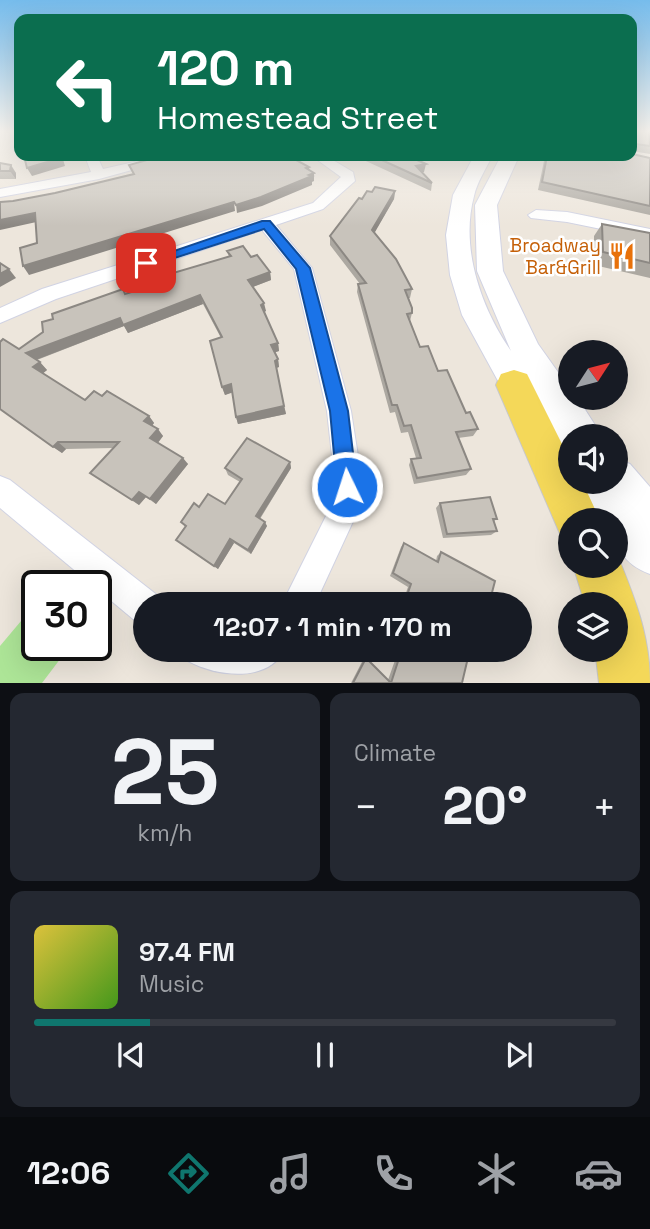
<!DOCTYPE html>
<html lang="en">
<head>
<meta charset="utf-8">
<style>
  :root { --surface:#171b24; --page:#242831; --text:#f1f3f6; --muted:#9ea1a6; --line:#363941; --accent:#0f766e }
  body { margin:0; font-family:"Space Grotesk",sans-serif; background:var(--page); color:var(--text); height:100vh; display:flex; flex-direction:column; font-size:26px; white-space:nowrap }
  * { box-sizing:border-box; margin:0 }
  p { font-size:23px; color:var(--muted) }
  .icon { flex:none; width:38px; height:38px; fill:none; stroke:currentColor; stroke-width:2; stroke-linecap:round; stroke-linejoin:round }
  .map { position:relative; height:683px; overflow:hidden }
  .side { display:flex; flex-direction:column; gap:10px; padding:10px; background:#0d0f14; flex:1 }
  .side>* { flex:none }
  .hud { position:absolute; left:14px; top:14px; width:623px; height:147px; border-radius:14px; box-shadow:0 7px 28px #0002; background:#0b6e4f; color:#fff; overflow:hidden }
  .needle { width:46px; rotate:54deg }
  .fabs { position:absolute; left:558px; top:340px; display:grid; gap:14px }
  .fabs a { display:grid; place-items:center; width:70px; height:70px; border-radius:50%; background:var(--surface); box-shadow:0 7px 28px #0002; font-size:35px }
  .speed { position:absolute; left:21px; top:570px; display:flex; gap:14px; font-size:35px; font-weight:700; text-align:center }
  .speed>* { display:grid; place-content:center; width:91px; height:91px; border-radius:50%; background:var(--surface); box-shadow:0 7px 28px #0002; line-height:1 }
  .speed .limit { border:4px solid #111; border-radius:10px; background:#fff; color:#111 }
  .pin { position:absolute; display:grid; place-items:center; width:60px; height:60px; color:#fff; margin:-30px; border-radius:14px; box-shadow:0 4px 10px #0006 }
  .me { position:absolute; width:77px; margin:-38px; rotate:356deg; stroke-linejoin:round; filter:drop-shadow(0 0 5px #0008) }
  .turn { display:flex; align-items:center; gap:24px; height:147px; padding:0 28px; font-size:32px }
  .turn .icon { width:91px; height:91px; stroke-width:2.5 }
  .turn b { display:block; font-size:49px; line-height:60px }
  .big { font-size:52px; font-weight:800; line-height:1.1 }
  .side .card { flex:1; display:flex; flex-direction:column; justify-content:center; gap:10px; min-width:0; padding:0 24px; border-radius:14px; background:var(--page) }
  .side .dial { align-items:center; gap:0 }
  .dial b { font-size:91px; line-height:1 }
  .song { display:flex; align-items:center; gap:21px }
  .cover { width:84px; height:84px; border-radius:10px; background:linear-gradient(135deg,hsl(50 70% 55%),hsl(100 70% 35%)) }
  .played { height:7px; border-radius:4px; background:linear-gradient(90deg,var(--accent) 20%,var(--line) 20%) }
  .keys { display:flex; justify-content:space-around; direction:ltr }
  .heat { display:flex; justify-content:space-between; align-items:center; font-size:38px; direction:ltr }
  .side .tiles { flex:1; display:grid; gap:10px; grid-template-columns:1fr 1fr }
  .card:last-child { grid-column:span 2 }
  .trip { position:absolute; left:133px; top:592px; width:399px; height:70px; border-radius:35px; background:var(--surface); box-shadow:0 7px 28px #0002; font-weight:800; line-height:70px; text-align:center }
  .menu { display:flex; height:112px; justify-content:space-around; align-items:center; background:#090b0e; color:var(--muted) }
  .menu .icon { width:49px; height:49px }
  .menu .active { color:var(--accent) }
  .menu b { font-size:32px; color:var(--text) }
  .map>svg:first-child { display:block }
  .green { fill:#ade597 }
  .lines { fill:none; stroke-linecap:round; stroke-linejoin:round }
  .minor-casing { stroke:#d1d3e3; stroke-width:2 }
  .secondary-casing { stroke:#d1d3e3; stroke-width:2 }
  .primary-casing { stroke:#c8c8c8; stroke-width:2 }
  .minor { fill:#fff; fill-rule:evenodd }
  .secondary { fill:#fff; fill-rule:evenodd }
  .primary { fill:#f4d859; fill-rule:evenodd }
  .wall { fill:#aca8a1 }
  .shaded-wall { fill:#8c8883 }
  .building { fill:#c8c3bb; stroke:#8c8883; stroke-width:2 }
  .route { fill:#1a73e8; stroke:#114b97; stroke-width:2 }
  .labels { text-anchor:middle; stroke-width:5; stroke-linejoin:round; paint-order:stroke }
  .food-label { font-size:19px; fill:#c56008; stroke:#fff; text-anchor:end }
</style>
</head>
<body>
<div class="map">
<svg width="650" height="683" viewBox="0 0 650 683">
  <rect width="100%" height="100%" fill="#ede6dc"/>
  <path class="green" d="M37 602V646H70L42 683H0V646Z"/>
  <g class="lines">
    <defs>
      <g id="minor">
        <path d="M85 156H97L103 169 161 156H183L99 179 0 197V189L91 172Z"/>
        <path d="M312 156H326L353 172 355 181 323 209 276 225 312 268 351 411 358 456 361 487 356 515 315 604H282L328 512 333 487 332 456 327 411 294 269 262 230 56 299 0 323V308L42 289 313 203 341 177Z"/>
        <path d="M536 210 567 212 650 229V239L567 222 531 218 528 215Z"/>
        <path d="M0 476 10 480 157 595 160 604H145V623L133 619 0 508Z"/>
        <path d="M183 649H285C268 683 218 677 188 661Z"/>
      </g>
      <g id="secondary">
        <path d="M474 156H492C486 169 477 182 474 196 460 248 481 308 511 351L477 271 475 205 501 156H519L497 205 503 271 538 344 570 389V397H577L602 436H570V475L557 470 509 401 462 315 450 275 446 235 453 195Z"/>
        <path d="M616 459 630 464 650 487V574C622 563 616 549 616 520H596L576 495 571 481H616Z"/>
      </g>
      <g id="primary">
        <path d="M514 370 527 374 570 460V481H582L600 520H570V540L561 536 496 385 501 374Z"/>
        <path d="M616 552C634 596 650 635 650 683H599L595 649H616V604H585L573 565H616Z"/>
      </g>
    </defs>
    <use href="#minor" class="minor-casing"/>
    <use href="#secondary" class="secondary-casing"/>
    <use href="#primary" class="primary-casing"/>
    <use href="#minor" class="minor"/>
    <use href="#secondary" class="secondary"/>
    <use href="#primary" class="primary"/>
  </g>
  <g class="wall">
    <path d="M632 130 650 135V154L632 151Z"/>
    <path d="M355 156H408L424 172H422L432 183 431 191Z"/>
    <path d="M545 156H632L650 158V215L538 190Z"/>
    <path d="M0 163 16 173V179H0Z"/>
    <path d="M395 191 394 199 374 233 412 289 410 298H409L412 313 410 321 420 347 478 429 473 436 458 438 471 469 466 475 414 484 409 465 411 459 416 458 408 432 401 433 395 412 390 413 357 292 358 284H360L330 245V236L362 199Z"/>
    <path d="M602 224 650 233V278L594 265V236Z"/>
    <path d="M227 251 251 257 270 272 271 280 253 287 266 311 264 312 278 343 279 351 275 352 278 359 279 367 276 368 286 414 238 424 236 417 232 392 225 395 222 387 221 338 203 304 128 333 124 326 37 360 47 370 43 373 85 400 102 396 149 416 154 423 152 426 163 436 158 443 188 464 156 504 146 497 139 505 90 473 113 448 66 449 62 453 0 409 19 349 126 294 229 257Z"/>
    <path d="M290 462 291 468 260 519 267 526 251 554 234 543 218 569 176 540 185 526 181 522 225 504 240 482 228 475 225 468Z"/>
    <path d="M440 503 497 519 494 521 497 531 491 535 443 538 436 508Z"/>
    <path d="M404 543 436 561 437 556 441 552 489 604H402L408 587 390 576 401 547Z"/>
    <path d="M399 649H470L462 683H351L364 658H366L388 680Z"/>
  </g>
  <g class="shaded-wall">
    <path d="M60 156H62L65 166 32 176 27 168Z"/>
    <path d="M124 156H150L126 161Z"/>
    <path d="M426 164 424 172 414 174 416 166Z"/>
    <path d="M11 165 16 173V179L10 171Z"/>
    <path d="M309 167 310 174 314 173V181L312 182V185L262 206 237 213 236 205Z"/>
    <path d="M395 191 394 199 371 239 372 230Z"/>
    <path d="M234 202 235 211 29 275 23 266Z"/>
    <path d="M35 213 41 221 0 230V220Z"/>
    <path d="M9 269 16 278 0 287V274Z"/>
    <path d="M270 272 271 280 250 288 248 280Z"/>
    <path d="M200 295 203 304 128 333 124 326 33 361 26 353 120 318Z"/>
    <path d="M264 303 266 311 262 313 261 305Z"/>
    <path d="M278 343 279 351 273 353 271 345Z"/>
    <path d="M278 359 279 367 276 368 275 361Z"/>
    <path d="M40 362 47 370 41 375 33 367Z"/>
    <path d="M231 384 234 392 225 395 222 387Z"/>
    <path d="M284 406 286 414 238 424 236 417Z"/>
    <path d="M149 416 154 423 150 428 144 421Z"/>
    <path d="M158 429 163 436 156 445 150 438Z"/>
    <path d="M58 442 66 449 62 453 53 447Z"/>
    <path d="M183 458 188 464 156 504 150 499Z"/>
    <path d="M290 462 291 468 258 521 256 516Z"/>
    <path d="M139 492 146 497 139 505 132 500Z"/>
    <path d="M265 522 267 526 251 554 248 550Z"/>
    <path d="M230 539 234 543 218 569 214 566Z"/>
  </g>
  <g class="building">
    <path d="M632 130H649L650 146 636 144H632Z"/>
    <path d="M632 154 650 158V206L542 182 547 156H632Z"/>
    <path d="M24 156H60L61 158 27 168Z"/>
    <path d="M161 156H289L309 167 306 168 314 173 309 175 312 176 261 197 236 205 234 202 23 266 20 248 37 243 35 213 0 220V202L13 201 55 193 134 174 129 165Z"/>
    <path d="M373 156H408L426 164 416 166 432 183Z"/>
    <path d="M0 163 11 165 10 171H0Z"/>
    <path d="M375 187 395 191 372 230 396 259 412 289 405 290 412 308V313L407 314 420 347 428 346 438 371 447 370 466 413 470 412 478 429 456 432 471 469 417 478 411 459 421 458 411 425 404 426 397 405H392L358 284 366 283 330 236 359 198 362 199 367 191 372 192Z"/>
    <path d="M602 224 650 233V263L603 252Z"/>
    <path d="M243 246 251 257 257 255 270 272 248 280 264 303 261 305 278 343 271 345 278 359 275 361 284 406 236 417 231 384 222 387 210 341 222 337 200 295 123 325 120 318 26 353 40 362 33 367 85 400 94 391 102 396 107 391 149 416 144 421 158 429 150 438 183 458 150 499 139 492 132 500 90 473 119 442H58L53 447 0 409V342L3 339 19 349 43 332 42 322 53 319 52 314 123 289 125 294 141 289 158 282 156 278 231 256 227 251Z"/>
    <path d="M0 263 9 269 0 274Z"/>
    <path d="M247 438 290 462 256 516 265 522 248 550 230 539 214 566 176 540 186 526 181 522 194 503 199 507 208 494 225 504 242 479 225 468Z"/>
    <path d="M490 497 497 519H493L497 531 447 534 440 503Z"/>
    <path d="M404 543 438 562 441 552 495 581 489 604H404L411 584 393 573Z"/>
    <path d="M402 649H470L462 683H353L366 658 391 683Z"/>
  </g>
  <linearGradient id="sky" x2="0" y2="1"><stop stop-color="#76bcec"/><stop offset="0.58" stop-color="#f7f4ef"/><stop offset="1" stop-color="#f7f4ef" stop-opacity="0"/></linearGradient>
  <rect width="650" height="226" fill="url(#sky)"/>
  <path class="route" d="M262 221H270L310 268 348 411 357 487 354 495 347 498 340 495 337 487 330 411 296 269 264 229 150 266 139 263Z"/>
  <defs>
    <symbol id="restaurant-bare" viewBox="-9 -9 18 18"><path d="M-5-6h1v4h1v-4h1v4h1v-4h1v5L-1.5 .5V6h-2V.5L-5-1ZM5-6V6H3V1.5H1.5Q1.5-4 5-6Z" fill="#e8710a" stroke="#fff" stroke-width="2.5" paint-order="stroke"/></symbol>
  </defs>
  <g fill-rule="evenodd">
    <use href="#restaurant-bare" x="603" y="237" width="38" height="38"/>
  </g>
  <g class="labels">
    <g class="food-label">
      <text x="601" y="252">Broadway<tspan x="601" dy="22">Bar&amp;Grill</tspan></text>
    </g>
  </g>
</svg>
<div class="fabs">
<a><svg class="needle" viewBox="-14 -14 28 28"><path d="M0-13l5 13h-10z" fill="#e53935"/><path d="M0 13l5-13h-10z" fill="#9ea1a6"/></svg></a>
<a><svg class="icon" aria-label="sound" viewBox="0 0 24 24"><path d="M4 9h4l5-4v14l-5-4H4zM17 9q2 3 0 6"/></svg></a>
<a><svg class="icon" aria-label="search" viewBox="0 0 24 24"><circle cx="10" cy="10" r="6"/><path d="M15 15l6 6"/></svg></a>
<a><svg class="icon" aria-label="layers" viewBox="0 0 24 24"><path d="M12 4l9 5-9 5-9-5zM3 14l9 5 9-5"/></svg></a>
</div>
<div class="speed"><div class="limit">30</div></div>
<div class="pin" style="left:146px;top:263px;background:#d93025"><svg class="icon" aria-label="arrive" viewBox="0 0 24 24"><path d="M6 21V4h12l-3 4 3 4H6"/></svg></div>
<svg class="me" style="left:347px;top:487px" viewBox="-20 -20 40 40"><circle r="17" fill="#1a73e8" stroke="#fff" stroke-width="3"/><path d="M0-11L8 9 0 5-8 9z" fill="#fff"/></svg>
<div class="trip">12:07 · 1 min · 170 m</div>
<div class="hud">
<div class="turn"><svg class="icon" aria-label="left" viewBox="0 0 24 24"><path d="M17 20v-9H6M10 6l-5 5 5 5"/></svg><div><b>120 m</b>Homestead Street</div></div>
</div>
</div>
<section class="side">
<div class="tiles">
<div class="card dial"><b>25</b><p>km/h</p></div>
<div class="card"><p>Climate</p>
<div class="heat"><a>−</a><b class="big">20°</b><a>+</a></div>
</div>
<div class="card">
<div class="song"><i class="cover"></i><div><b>97.4 FM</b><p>Music</p></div></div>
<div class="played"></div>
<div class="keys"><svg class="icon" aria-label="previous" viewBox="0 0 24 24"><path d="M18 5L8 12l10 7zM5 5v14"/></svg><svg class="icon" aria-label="pause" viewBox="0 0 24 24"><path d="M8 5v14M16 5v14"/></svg><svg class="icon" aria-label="next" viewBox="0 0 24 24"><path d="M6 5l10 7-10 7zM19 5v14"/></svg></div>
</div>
</div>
</section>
<nav class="menu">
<b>12:06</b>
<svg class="icon active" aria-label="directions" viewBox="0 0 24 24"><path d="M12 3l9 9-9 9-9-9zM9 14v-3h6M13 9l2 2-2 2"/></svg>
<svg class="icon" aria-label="music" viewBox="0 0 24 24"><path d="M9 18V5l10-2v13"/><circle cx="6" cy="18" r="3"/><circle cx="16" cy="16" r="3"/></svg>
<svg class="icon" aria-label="phone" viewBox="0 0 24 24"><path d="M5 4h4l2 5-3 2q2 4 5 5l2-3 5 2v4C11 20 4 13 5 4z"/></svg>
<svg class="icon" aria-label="climate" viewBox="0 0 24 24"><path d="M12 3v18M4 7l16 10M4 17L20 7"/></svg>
<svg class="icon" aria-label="car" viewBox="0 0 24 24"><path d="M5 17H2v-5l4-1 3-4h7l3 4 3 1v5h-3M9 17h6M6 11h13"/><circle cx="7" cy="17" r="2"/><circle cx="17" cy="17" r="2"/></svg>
</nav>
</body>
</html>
